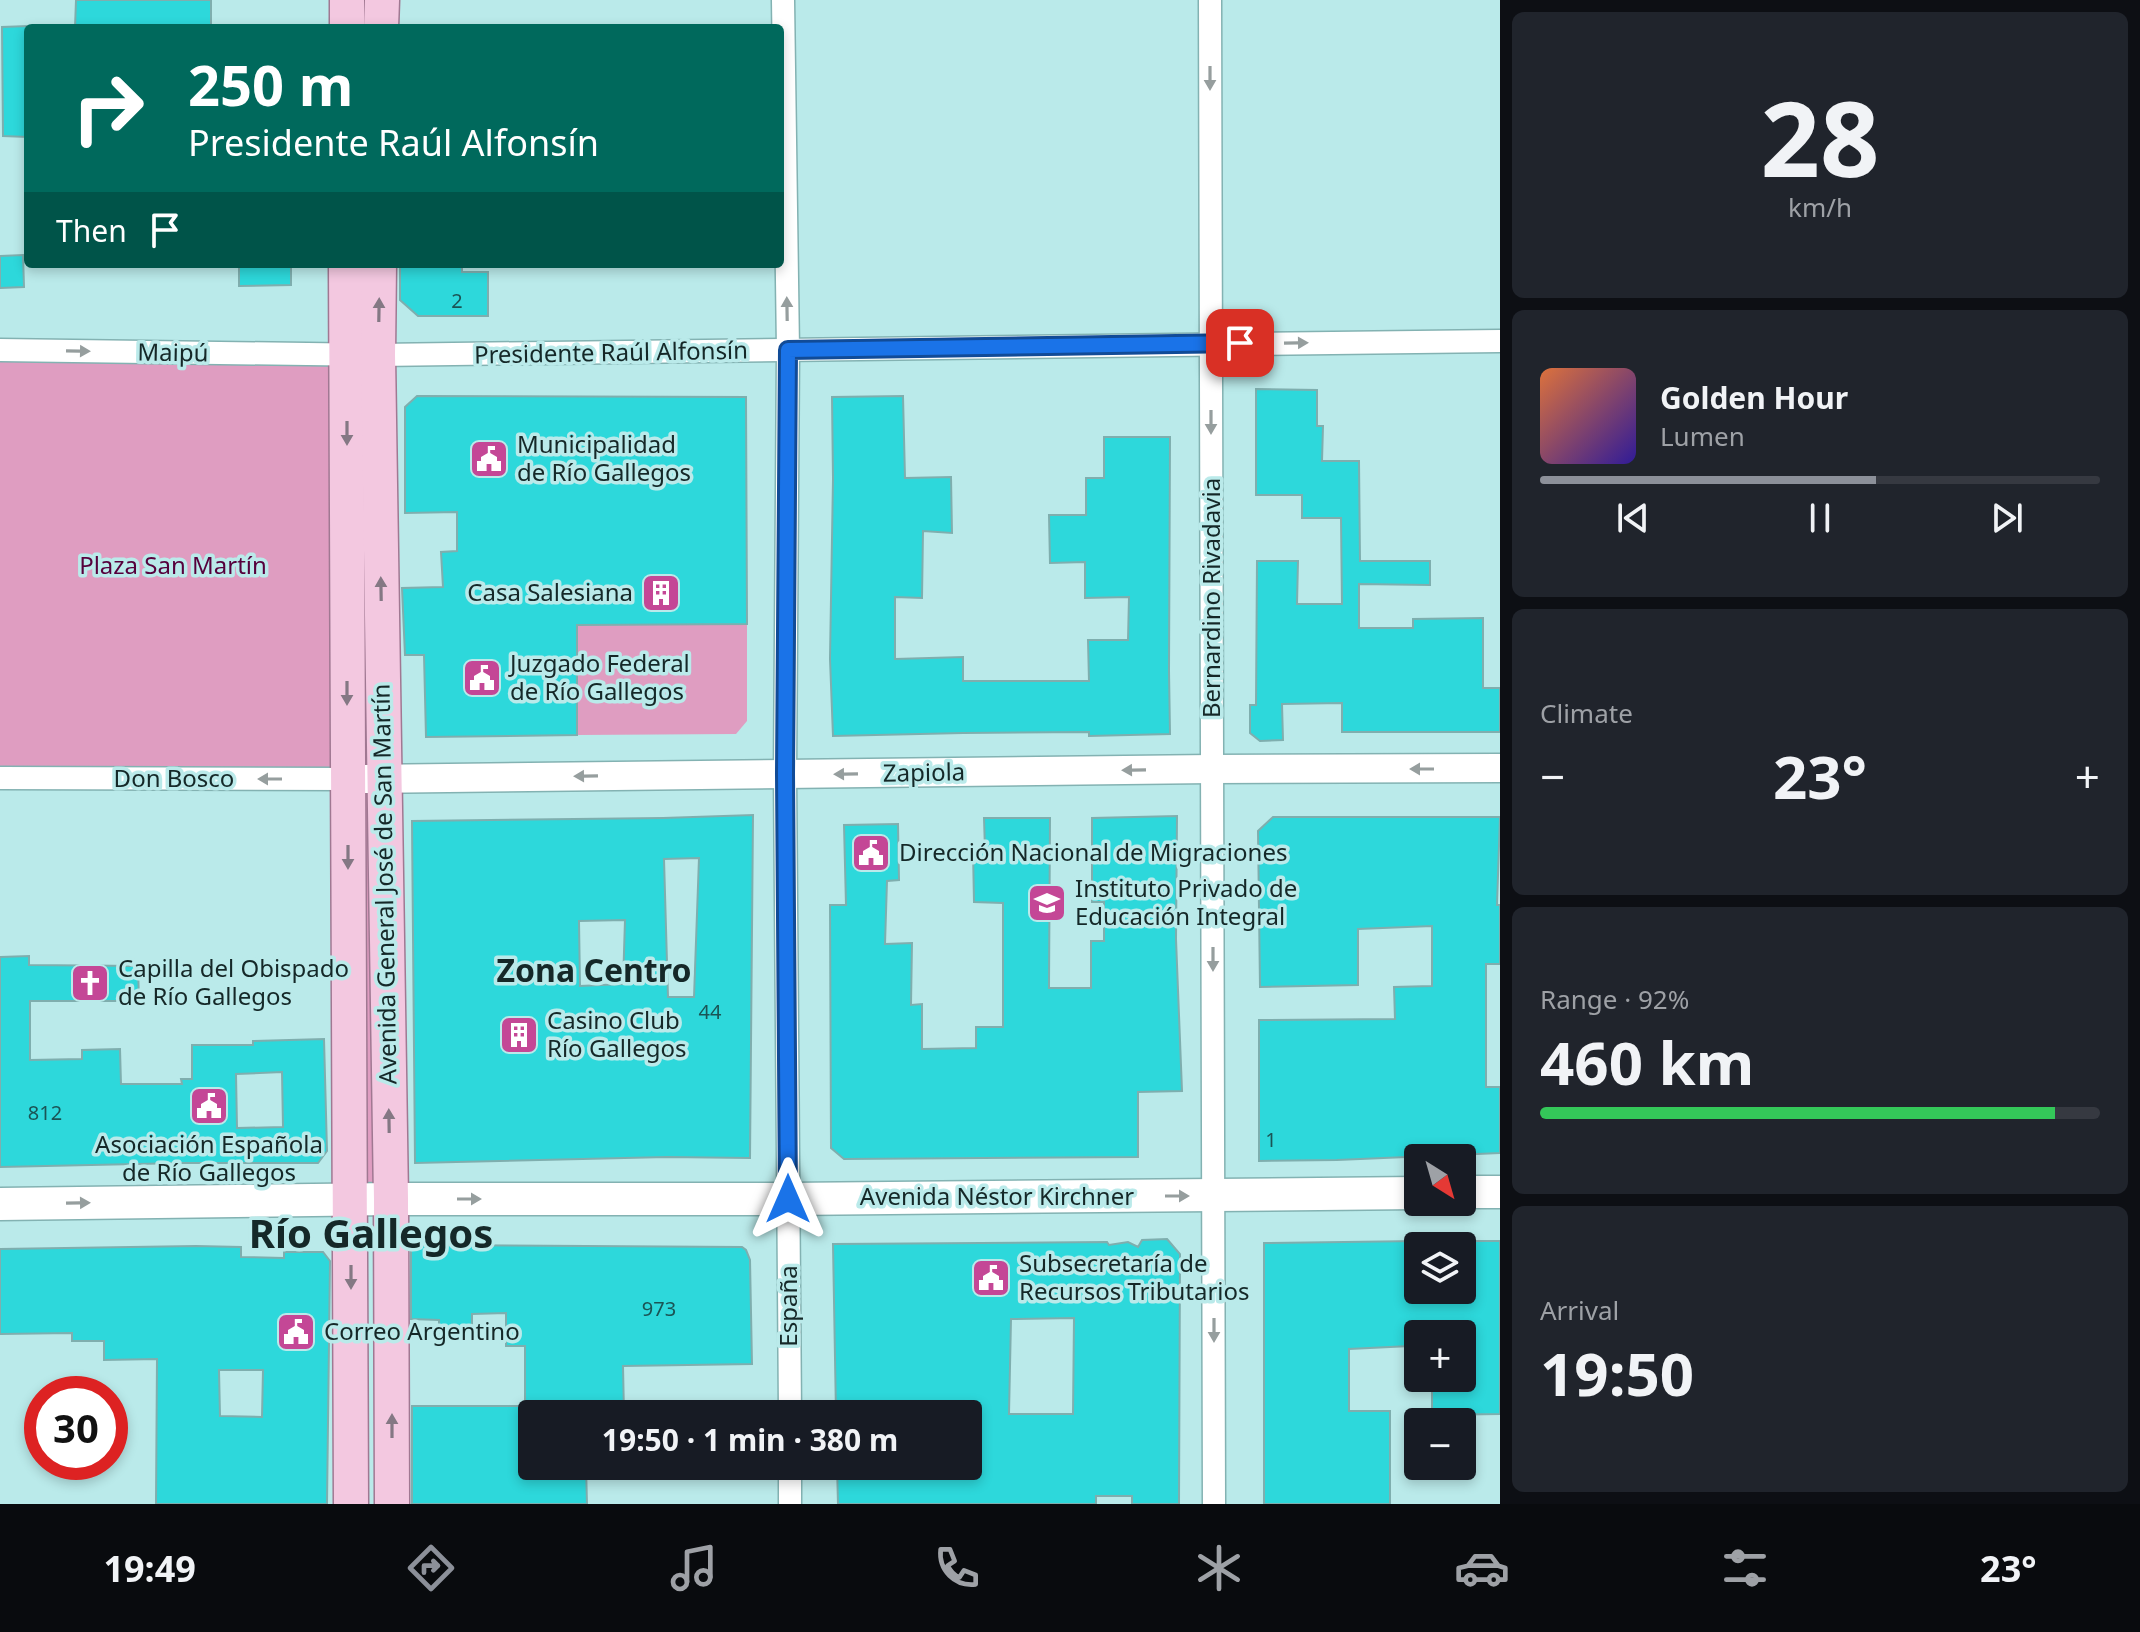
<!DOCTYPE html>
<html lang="en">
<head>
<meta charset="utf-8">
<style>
  :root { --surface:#171b24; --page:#20242c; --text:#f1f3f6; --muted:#9ea1a6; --line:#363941; --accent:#8c9099 }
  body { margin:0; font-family:"Noto Sans",sans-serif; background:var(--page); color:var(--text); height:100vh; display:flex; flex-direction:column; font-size:30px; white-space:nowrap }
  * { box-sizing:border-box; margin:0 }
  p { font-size:26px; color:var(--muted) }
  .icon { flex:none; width:44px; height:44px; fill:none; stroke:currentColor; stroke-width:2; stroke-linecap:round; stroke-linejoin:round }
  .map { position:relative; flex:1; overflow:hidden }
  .panel { display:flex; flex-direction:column; gap:12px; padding:12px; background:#0d0f14; width:640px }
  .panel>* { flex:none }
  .top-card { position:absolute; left:24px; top:24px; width:760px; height:244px; border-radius:8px; box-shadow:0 4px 12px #0003; background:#00695c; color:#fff; overflow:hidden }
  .needle { width:52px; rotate:143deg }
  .tools { position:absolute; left:1404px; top:1144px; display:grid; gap:16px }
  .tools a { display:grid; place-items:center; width:72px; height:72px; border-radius:8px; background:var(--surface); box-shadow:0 4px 12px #0003; font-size:40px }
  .speed { position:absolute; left:24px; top:1376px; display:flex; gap:16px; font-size:40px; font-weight:700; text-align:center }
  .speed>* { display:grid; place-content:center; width:104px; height:104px; border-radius:50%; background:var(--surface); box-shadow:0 4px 12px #0003; line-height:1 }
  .speed .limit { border:12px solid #d22; background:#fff; color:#111 }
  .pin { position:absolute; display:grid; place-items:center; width:68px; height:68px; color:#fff; margin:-34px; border-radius:16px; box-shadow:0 4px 12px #0006 }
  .me { position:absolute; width:88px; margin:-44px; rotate:0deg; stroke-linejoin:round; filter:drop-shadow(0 0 6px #0008) }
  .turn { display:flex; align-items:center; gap:28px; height:168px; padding:0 32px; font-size:36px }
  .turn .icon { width:104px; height:104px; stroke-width:2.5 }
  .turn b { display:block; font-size:56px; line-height:68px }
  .then { display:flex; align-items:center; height:76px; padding:0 32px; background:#0003; gap:16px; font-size:30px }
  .big { font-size:60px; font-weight:700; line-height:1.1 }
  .panel .tile { flex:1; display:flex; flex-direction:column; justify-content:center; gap:12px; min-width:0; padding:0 28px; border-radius:12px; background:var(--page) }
  .panel .dial { align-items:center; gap:0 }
  .dial b { font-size:104px; line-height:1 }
  .song { display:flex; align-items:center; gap:24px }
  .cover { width:96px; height:96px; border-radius:12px; background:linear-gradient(135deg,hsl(20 70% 55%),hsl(250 70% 35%)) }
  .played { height:8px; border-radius:4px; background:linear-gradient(90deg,var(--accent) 60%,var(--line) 60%) }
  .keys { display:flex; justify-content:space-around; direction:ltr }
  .heat { display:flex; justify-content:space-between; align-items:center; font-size:44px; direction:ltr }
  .charge { height:12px; border-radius:6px; background:linear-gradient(90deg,#34c759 92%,var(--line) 0) }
  .trip { position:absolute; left:518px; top:1400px; width:464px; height:80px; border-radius:8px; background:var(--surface); box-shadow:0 4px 12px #0003; font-weight:700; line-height:80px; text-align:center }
  .tabs { display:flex; height:128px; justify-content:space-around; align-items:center; background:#090b0e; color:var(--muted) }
  .tabs .icon { width:56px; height:56px }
  .tabs .current { color:var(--accent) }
  .tabs b { font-size:36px; color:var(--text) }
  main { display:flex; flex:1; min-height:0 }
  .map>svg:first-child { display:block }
  .green { fill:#df9dc1 }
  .building { fill:#2dd8db; stroke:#7faeae; stroke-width:2; fill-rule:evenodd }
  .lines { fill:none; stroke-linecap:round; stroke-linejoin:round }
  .minor-casing { stroke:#83b2b2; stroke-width:25 }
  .tertiary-casing { stroke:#83b2b2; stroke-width:31 }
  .secondary-casing { stroke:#83b2b2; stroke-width:35 }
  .primary-casing { stroke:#a07892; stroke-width:37 }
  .minor { stroke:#fff; stroke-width:22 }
  .tertiary { stroke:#fff; stroke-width:28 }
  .secondary { stroke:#fff; stroke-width:32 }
  .primary { stroke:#f3c8e0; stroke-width:34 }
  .oneway { fill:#969e9e }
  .oneway2 { fill:#847884 }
  .route-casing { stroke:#114b97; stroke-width:20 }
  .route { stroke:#1a73e8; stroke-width:14 }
  .labels { text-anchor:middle; stroke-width:7; stroke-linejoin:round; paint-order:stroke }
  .number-label { font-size:20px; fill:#1b5455 }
  .street-label { font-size:24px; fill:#152828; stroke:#baeaea }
  .poi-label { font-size:24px; fill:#152828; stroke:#baeaea; text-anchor:start }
  .park-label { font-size:24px; fill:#56003c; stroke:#baeaea }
  .district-label { font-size:32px; font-weight:bold; fill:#152828; stroke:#baeaea }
  .town-label { font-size:40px; font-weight:bold; fill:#152828; stroke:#baeaea }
</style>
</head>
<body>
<main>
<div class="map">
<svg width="1500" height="1504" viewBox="0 0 1500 1504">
  <rect width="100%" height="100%" fill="#baeaea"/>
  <g class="green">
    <path d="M0 350 346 355 348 779 0 778Z"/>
    <path d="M747 624V721L736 734 577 735V625Z"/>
    <path d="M372 792 381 1183 366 1191 359 794Z"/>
  </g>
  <g class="building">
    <path d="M76 0H211V28H75Z"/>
    <path d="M28 26V137L3 136 2 27Z"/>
    <path d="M23 255 24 287 0 288V256Z"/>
    <path d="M239 264H291V285L239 286Z"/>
    <path d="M400 264H462V272H488V316H418L400 300Z"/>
    <path d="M1256 389 1317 390V426H1323L1322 461H1359L1360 561H1430V585L1359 584V628H1413V619L1483 618V688H1500V732H1342V703L1282 704 1283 740 1260 741 1250 733V705H1256L1257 561H1298L1297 604H1342L1341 518H1302V495H1256Z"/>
    <path d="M417 396 746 397 747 624 577 625V735L426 737 424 655H405L402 588 443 587 441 552 457 551V512L405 513V407Z"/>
    <path d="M903 396 905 478 951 477 952 533 923 531 922 598 895 597V659L963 657V681H1089L1088 640H1128L1129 597 1085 598V562L1050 563 1049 515H1086V478H1104V437H1170L1169 671 1170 734 1089 736V732L963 733 833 736 830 659 833 479 832 397Z"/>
    <path d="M753 815 750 1158 667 1157 415 1163 412 821 663 818ZM699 858 694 997H668L664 859ZM625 920 623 984 580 986 579 921Z"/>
    <path d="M1177 816 1176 939 1182 1091 1138 1092V1157L844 1159 831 1148 830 905H846L844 825 898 824 899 880 887 881 885 944 912 943 911 1005 922 1004V1049L976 1048V1027H1003V903L974 902 973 851 985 850 984 818H1050L1049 988H1091V941H1104V902H1092V818Z"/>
    <path d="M1273 817H1500L1497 905H1500V964H1486V1087H1500V1153L1337 1160 1259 1161V1020L1395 1019 1394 987 1432 986V926L1358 929V985L1260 987 1258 831Z"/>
    <path d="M29 956V965L138 966 139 1001H30V1060L82 1059V1050L120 1049 121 1084H182L181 1079H192V1045H253V1041L324 1039 327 1151 318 1163H182L0 1167V957ZM282 1072 283 1127 237 1128 236 1074Z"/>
    <path d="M1167 1239 1180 1254 1179 1504H1132V1496H1096V1504H838L837 1466H968V1414H836L833 1244 1107 1242 1109 1245 1128 1242 1138 1247 1142 1240ZM1074 1318 1073 1414H1009L1011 1319Z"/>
    <path d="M1418 1241V1290H1462V1241H1500V1414L1432 1415V1378H1462V1334H1410V1346L1349 1349V1411H1390V1504H1264V1243Z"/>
    <path d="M411 1245 742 1247 746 1250 750 1260 752 1364 623 1366 624 1414H532V1466H586L587 1504H412V1406H525V1346H506V1313L472 1314V1333H439V1320L411 1319Z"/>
    <path d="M196 1246 241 1247V1257L284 1258V1252H323L330 1261 327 1504H156L157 1359 104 1360V1341H72V1333L0 1334V1249ZM219 1370H263L262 1417 220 1416Z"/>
  </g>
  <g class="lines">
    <defs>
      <g id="minor">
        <path d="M783 0 788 350 785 774 790 1414"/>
        <path d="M1210 0 1214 1504"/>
        <path d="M0 350 378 355 1500 341"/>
        <path d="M0 778 348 779"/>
        <path d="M790 1466V1504"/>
      </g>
      <path id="tertiary" d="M365 779 1212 769 1500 768"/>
      <g id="secondary">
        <path d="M1462 1192H1500"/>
        <path d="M0 1204 391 1199H788L1418 1193"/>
      </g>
      <g id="primary">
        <path d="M347 28V0"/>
        <path d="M381 28 382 0"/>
        <path d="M346 264 351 1504"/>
        <path d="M379 264 378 355 391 1199 392 1504"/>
      </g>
    </defs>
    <use href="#minor" class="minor-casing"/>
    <use href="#tertiary" class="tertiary-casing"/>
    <use href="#secondary" class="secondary-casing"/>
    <use href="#primary" class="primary-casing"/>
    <use href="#minor" class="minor"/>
    <use href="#tertiary" class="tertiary"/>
    <use href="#secondary" class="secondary"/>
    <use href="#primary" class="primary"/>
  </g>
  <defs><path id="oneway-solid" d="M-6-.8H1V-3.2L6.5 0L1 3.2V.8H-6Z" transform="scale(2)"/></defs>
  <g class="oneway">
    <use href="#oneway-solid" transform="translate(1210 78) rotate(90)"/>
    <use href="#oneway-solid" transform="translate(787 309) rotate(-91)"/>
    <use href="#oneway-solid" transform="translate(1296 343) rotate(-1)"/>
    <use href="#oneway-solid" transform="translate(78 351) rotate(1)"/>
    <use href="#oneway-solid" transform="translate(1211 422) rotate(90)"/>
    <use href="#oneway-solid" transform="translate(1422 769) rotate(180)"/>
    <use href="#oneway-solid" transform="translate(1134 770) rotate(179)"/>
    <use href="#oneway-solid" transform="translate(846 774) rotate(179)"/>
    <use href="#oneway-solid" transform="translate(586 776) rotate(179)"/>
    <use href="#oneway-solid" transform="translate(270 779) rotate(-180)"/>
    <use href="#oneway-solid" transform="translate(1213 959) rotate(90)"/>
    <use href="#oneway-solid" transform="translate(1177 1196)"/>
    <use href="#oneway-solid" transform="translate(469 1199)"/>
    <use href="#oneway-solid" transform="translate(78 1203) rotate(-1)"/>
    <use href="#oneway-solid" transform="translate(1214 1330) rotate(90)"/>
  </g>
  <g class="oneway2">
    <use href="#oneway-solid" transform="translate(379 310) rotate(-89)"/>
    <use href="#oneway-solid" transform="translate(347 433) rotate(90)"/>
    <use href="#oneway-solid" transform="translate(381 589) rotate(-91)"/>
    <use href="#oneway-solid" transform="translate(347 693) rotate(90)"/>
    <use href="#oneway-solid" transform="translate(348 857) rotate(90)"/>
    <use href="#oneway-solid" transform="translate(389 1121) rotate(-91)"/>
    <use href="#oneway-solid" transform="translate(351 1277) rotate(90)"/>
    <use href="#oneway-solid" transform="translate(392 1426) rotate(-90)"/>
  </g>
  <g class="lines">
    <defs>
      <path id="route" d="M788 1199 785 774 788 350 1240 343"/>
    </defs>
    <use href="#route" class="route-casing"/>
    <use href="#route" class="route"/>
  </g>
  <defs>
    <symbol id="civic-square" viewBox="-11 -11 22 22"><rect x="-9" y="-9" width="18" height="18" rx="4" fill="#c44796" stroke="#baeaea"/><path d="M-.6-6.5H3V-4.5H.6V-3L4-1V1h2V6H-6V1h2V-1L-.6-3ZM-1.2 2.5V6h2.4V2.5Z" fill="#fff"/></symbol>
    <symbol id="building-square" viewBox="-11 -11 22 22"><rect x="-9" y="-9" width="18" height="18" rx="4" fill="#c44796" stroke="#baeaea"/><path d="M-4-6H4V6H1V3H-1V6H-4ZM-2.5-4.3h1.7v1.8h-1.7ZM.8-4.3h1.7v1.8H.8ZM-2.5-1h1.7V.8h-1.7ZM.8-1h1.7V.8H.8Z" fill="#fff"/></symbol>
    <symbol id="university-square" viewBox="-11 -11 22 22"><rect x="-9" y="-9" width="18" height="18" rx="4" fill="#c44796" stroke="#baeaea"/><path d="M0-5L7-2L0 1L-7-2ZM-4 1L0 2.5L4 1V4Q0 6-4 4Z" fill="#fff"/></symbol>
    <symbol id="church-square" viewBox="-11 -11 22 22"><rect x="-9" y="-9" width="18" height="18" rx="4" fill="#c44796" stroke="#baeaea"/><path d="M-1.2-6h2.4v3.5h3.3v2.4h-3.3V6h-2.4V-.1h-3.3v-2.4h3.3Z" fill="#fff"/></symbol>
  </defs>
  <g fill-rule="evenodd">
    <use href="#civic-square" x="467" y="437" width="44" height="44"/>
    <use href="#building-square" x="639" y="571" width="44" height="44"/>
    <use href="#civic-square" x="460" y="656" width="44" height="44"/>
    <use href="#civic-square" x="849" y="831" width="44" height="44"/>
    <use href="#university-square" x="1025" y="881" width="44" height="44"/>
    <use href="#church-square" x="68" y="961" width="44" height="44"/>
    <use href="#building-square" x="497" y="1013" width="44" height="44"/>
    <use href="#civic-square" x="187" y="1084" width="44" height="44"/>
    <use href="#civic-square" x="969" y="1256" width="44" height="44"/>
    <use href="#civic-square" x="274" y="1310" width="44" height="44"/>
  </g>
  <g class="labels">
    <g class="number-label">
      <text x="457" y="308">2</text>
      <text x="710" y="1019">44</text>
      <text x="45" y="1120">812</text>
      <text x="1271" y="1147">1</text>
      <text x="659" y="1316">973</text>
    </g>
    <g class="street-label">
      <text transform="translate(173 353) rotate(1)" y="8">Maipú</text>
      <text transform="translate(611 353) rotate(-1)" y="8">Presidente Raúl Alfonsín</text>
      <text transform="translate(1212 598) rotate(-90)" y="8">Bernardino Rivadavia</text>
      <text transform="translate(924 773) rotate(-1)" y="8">Zapiola</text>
      <text x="174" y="787">Don Bosco</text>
      <text transform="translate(385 884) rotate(-91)" y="8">Avenida General José de San Martín</text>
      <text x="997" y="1205">Avenida Néstor Kirchner</text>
      <text transform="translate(789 1306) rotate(-90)" y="8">España</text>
    </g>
    <g class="poi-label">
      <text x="517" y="453">Municipalidad<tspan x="517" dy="28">de Río Gallegos</tspan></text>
      <text x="633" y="601" text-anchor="end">Casa Salesiana</text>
      <text x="510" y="672">Juzgado Federal<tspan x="510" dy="28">de Río Gallegos</tspan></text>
      <text x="899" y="861">Dirección Nacional de Migraciones</text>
      <text x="1075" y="897">Instituto Privado de<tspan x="1075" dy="28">Educación Integral</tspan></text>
      <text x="118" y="977">Capilla del Obispado<tspan x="118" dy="28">de Río Gallegos</tspan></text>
      <text x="547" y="1029">Casino Club<tspan x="547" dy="28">Río Gallegos</tspan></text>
      <text x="209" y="1153" text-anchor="middle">Asociación Española<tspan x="209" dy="28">de Río Gallegos</tspan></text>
      <text x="1019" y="1272">Subsecretaría de<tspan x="1019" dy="28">Recursos Tributarios</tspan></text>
      <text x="324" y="1340">Correo Argentino</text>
    </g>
    <g class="park-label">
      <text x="173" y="574">Plaza San Martín</text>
    </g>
    <g class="district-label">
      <text x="594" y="982">Zona Centro</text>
    </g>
    <g class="town-label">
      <text x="371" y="1248">Río Gallegos</text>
    </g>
  </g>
</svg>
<div class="tools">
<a><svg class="needle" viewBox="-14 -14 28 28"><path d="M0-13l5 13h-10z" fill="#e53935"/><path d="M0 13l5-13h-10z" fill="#9ea1a6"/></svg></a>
<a><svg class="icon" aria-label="layers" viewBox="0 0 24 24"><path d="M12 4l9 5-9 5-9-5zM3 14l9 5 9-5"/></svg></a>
<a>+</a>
<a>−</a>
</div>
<div class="speed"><div class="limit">30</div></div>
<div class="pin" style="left:1240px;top:343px;background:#d93025"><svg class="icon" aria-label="arrive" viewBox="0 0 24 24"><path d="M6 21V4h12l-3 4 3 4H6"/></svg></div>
<svg class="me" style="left:788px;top:1199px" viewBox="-20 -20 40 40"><path d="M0-17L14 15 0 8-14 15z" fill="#1a73e8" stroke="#fff" stroke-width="4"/></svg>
<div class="trip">19:50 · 1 min · 380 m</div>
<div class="top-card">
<div class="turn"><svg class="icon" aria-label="right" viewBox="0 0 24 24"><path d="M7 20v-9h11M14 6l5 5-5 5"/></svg><div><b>250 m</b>Presidente Raúl Alfonsín</div></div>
<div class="then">Then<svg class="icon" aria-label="arrive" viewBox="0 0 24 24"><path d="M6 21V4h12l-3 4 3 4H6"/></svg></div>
</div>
</div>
<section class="panel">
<div class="tile dial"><b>28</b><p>km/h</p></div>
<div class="tile">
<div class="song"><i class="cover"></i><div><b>Golden Hour</b><p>Lumen</p></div></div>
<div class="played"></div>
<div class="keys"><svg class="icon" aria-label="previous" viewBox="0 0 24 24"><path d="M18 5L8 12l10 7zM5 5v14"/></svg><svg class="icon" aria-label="pause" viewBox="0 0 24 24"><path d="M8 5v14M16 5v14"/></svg><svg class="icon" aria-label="next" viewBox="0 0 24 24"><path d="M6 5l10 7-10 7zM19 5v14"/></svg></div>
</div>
<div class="tile"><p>Climate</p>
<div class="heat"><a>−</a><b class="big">23°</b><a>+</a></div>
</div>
<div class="tile"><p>Range · 92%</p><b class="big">460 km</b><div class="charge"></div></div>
<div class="tile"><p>Arrival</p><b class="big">19:50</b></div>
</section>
</main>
<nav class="tabs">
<b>19:49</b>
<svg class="icon current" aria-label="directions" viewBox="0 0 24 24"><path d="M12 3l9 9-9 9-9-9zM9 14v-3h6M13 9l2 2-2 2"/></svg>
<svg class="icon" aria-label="music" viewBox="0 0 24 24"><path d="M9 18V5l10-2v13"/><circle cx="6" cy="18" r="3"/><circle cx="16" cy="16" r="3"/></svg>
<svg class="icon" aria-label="phone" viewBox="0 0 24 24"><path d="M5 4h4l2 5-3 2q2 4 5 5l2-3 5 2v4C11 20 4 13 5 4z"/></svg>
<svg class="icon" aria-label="climate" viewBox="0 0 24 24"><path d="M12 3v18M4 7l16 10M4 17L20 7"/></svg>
<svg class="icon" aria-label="car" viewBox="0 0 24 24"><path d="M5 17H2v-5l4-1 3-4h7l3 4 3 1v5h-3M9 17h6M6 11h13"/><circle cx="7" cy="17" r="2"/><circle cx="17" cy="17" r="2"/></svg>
<svg class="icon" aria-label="filters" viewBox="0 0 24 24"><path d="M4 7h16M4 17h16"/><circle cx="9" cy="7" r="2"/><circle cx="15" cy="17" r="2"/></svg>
<b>23°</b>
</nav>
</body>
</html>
